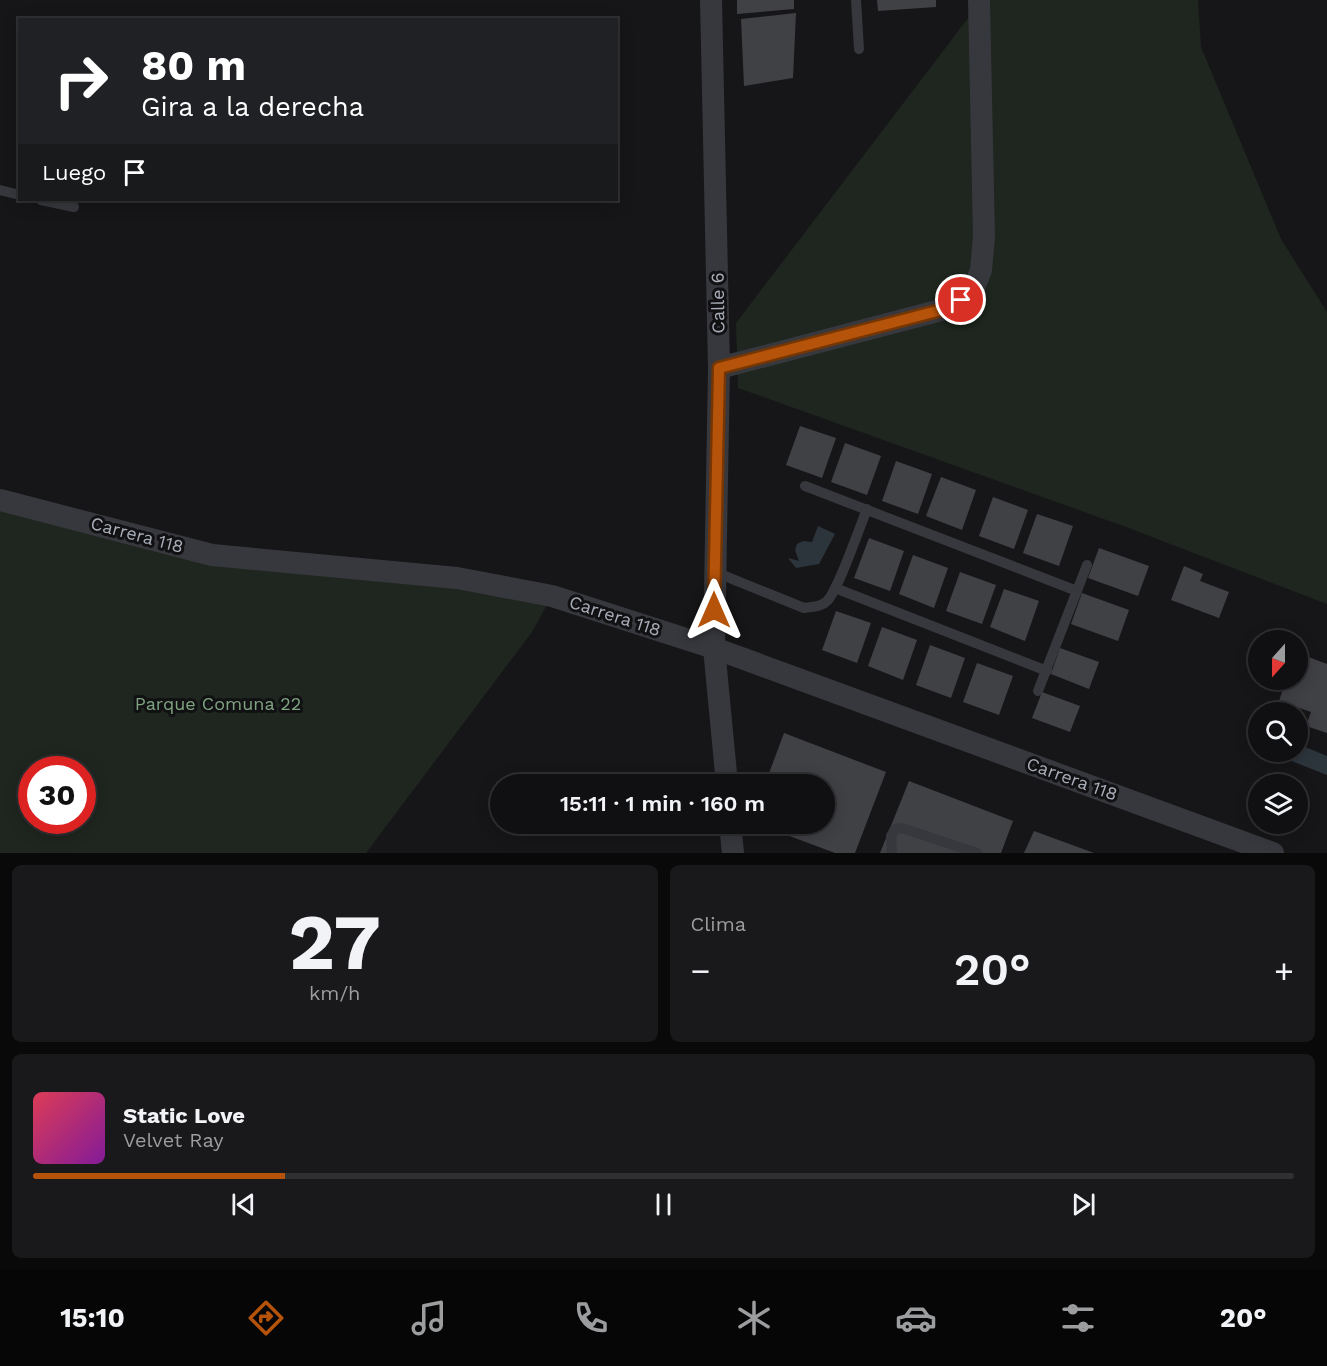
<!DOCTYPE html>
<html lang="es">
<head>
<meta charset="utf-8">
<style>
  :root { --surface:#101012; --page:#19191b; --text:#f1f3f6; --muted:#9c9d9f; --line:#303032; --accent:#b45309 }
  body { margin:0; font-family:"Work Sans",sans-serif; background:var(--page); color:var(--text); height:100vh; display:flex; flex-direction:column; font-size:22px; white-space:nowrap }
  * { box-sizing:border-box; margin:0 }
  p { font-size:20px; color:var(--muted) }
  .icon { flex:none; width:33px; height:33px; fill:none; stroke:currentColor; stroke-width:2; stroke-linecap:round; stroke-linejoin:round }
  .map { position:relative; height:853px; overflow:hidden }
  .details { display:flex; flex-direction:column; gap:12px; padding:12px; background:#09090a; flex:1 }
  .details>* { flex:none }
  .top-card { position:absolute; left:18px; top:18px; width:600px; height:183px; border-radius:0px; box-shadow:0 3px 15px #0003,0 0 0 2px var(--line); background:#202124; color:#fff; overflow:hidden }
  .needle { width:39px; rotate:201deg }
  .tools { position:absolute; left:1248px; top:630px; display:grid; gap:12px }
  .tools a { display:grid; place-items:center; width:60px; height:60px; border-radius:50%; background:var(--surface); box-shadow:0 3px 15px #0003,0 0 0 2px var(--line); font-size:30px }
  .speed { position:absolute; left:18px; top:756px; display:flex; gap:12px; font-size:30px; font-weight:700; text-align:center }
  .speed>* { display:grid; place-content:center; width:78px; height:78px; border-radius:50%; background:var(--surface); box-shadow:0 3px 15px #0003,0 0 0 2px var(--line); line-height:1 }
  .speed .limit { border:9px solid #d22; background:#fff; color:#111 }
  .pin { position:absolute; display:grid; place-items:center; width:51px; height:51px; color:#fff; margin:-26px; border:3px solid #fff; border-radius:50%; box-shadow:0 2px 6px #0007 }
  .me { position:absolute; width:66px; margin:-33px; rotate:0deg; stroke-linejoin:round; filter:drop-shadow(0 0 4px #0008) }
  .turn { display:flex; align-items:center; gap:21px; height:126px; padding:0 24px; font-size:27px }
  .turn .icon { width:78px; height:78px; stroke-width:2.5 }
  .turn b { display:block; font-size:42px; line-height:51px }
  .then { display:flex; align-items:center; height:57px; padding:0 24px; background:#0003; gap:12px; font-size:22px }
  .big { font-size:45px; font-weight:600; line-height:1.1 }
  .details .widget { flex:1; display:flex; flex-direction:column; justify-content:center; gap:9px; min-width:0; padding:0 21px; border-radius:9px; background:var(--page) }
  .details .dial { align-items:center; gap:0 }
  .dial b { font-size:78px; line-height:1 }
  .song { display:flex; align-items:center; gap:18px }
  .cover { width:72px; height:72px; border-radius:9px; background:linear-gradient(135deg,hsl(350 70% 55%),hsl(290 70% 35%)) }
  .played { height:6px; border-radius:3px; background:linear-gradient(90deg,var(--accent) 20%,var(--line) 20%) }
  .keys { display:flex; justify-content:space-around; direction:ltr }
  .heat { display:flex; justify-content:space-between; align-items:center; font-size:33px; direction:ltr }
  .details .tiles { flex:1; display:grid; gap:12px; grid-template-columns:1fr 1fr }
  .widget:last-child { grid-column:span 2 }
  .trip { position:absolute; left:490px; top:774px; width:345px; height:60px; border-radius:30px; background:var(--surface); box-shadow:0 3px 15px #0003,0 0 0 2px var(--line); font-weight:600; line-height:60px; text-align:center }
  .tabs { display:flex; height:96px; justify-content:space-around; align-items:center; background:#060607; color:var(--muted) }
  .tabs .icon { width:42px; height:42px }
  .tabs .on { color:var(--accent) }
  .tabs b { font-size:27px; color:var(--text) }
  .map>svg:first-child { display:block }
  .green { fill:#1e261f; fill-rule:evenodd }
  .water { fill:#2c353c }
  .building { fill:#404145 }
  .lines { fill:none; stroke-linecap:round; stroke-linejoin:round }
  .lane { stroke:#37383d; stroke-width:10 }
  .street { stroke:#37383d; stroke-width:22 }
  .route-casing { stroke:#753606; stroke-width:15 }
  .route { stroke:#b45309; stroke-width:10 }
  .labels { text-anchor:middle; stroke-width:6; stroke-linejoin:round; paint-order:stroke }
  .street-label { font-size:18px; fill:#a8adb8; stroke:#111113 }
  .park-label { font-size:18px; fill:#7fa381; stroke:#111113 }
</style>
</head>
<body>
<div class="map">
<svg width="1327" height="853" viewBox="0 0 1327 853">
  <rect width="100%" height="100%" fill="#161618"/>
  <g class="green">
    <path d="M974 0H1198L1201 47 1281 239 1327 312V604L1126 527 738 388 736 323 975 9Z"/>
    <path d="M0 500 212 555 552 596 532 632 366 853H0ZM32 770H82V820H32Z"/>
  </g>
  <g class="water">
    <path d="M818 526 835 534 819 564 796 568 788 558 799 561 795 550 797 544 803 541 812 542Z"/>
    <path d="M1298 744 1327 756V775L1289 760 1292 752H1298Z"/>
  </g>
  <g class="building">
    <path d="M737 0H794V9L737 14Z"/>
    <path d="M877 0H936V7L878 11Z"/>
    <path d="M796 13 793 78 744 86 741 19Z"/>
    <path d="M800 426 836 438 822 478 786 465Z"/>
    <path d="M845 443 881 456 867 495 831 482Z"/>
    <path d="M896 461 932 474 918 514 882 501Z"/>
    <path d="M941 477 976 490 962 530 926 516Z"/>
    <path d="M993 497 1028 510 1014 549 979 536Z"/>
    <path d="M1037 514 1073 526 1059 566 1023 553Z"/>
    <path d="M869 538 904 551 890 591 854 578Z"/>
    <path d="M1099 548 1149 566 1138 596 1088 578Z"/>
    <path d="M913 555 948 568 934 608 899 594Z"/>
    <path d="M1184 566 1203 574 1200 581 1229 592 1219 618 1171 600Z"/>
    <path d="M960 572 996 585 982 624 946 611Z"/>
    <path d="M1004 589 1039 601 1025 641 990 627Z"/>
    <path d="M1082 593 1129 610 1118 641 1071 624Z"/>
    <path d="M836 611 871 623 857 663 822 650Z"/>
    <path d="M882 627 917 640 903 680 868 666Z"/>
    <path d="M930 645 965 658 951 698 916 685Z"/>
    <path d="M1060 648 1099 662 1089 689 1051 674Z"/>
    <path d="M1298 653 1327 664V733L1306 726 1311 712 1279 701 1286 680H1298Z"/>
    <path d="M977 663 1013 676 999 715 963 702Z"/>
    <path d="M1042 692 1080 706 1070 732 1032 718Z"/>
    <path d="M784 733 886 772 855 853H835L757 824H825V784H765Z"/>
    <path d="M909 781 1013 821 1001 853H880Z"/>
    <path d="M1034 831 1094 853H1024Z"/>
  </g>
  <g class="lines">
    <g class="lane">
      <path d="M856 0 859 49"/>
      <path d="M0 190 20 195"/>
      <path d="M41 200 74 207"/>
      <path d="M805 486 1077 591"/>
      <path d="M715 572 804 608C811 607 821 607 827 601 838 591 860 526 867 509"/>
      <path d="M835 588 1047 671"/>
      <path d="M1038 691 1087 565"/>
      <path d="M892 853 891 836 895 829 902 828 977 853"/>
    </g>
    <g class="street">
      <path d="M711 0 719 368 714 648 727 784"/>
      <path d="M719 368 945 309 972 293 981 270 984 237 979 0"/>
      <path d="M0 500 212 555 457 578 552 596 714 648 1273 853"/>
      <path d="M730 824 733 853"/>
    </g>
  </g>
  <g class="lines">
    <defs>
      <path id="route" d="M714 610 719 368 945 309 961 300"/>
    </defs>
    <use href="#route" class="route-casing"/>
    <use href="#route" class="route"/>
  </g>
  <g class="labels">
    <g class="street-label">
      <text transform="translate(718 303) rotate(-91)" y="6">Calle 6</text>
      <text transform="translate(137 535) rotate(15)" y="6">Carrera 118</text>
      <text transform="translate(615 616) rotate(18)" y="6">Carrera 118</text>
      <text transform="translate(1072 779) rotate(20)" y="6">Carrera 118</text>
    </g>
    <g class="park-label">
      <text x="218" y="710">Parque Comuna 22</text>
    </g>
  </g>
</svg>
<div class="tools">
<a><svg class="needle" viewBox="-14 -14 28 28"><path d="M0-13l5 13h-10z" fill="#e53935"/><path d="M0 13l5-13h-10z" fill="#9c9d9f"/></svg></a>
<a><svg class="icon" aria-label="search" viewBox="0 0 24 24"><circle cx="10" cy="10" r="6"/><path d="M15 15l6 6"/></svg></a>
<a><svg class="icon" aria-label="layers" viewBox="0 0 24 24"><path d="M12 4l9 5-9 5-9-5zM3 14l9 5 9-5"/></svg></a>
</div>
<div class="speed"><div class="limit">30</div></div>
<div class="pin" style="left:961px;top:300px;background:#d93025"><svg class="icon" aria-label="arrive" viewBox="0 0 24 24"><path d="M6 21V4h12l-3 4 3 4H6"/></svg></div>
<svg class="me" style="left:714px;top:610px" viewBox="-20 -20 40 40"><path d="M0-17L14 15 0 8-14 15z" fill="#b45309" stroke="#fff" stroke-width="4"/></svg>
<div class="trip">15:11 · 1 min · 160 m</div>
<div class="top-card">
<div class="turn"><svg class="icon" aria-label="right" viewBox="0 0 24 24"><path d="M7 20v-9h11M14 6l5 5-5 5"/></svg><div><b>80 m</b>Gira a la derecha</div></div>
<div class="then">Luego<svg class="icon" aria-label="arrive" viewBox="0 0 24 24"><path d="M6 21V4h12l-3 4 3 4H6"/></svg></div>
</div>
</div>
<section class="details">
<div class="tiles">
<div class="widget dial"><b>27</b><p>km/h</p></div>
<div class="widget"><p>Clima</p>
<div class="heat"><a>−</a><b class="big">20°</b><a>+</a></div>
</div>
<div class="widget">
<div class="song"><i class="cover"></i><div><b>Static Love</b><p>Velvet Ray</p></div></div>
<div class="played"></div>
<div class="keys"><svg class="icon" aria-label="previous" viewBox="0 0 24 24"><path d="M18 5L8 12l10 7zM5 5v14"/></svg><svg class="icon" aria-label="pause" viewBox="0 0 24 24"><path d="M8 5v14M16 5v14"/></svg><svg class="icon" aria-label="next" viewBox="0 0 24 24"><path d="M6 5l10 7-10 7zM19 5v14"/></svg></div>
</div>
</div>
</section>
<nav class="tabs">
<b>15:10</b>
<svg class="icon on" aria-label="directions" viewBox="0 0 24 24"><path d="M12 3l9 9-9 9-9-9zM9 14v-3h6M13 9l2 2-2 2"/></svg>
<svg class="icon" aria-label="music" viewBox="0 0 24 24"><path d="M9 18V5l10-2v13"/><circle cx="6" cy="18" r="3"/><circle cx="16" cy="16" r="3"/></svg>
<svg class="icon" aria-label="phone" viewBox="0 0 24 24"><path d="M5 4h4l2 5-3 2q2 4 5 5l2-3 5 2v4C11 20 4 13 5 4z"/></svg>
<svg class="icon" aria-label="climate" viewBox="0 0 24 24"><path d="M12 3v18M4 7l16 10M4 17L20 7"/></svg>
<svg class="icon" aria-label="car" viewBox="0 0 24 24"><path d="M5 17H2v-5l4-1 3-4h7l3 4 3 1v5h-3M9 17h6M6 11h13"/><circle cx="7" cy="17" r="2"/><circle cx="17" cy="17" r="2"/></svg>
<svg class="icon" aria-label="filters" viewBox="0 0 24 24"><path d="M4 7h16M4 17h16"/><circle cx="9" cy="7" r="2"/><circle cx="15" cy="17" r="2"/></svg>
<b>20°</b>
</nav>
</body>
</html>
